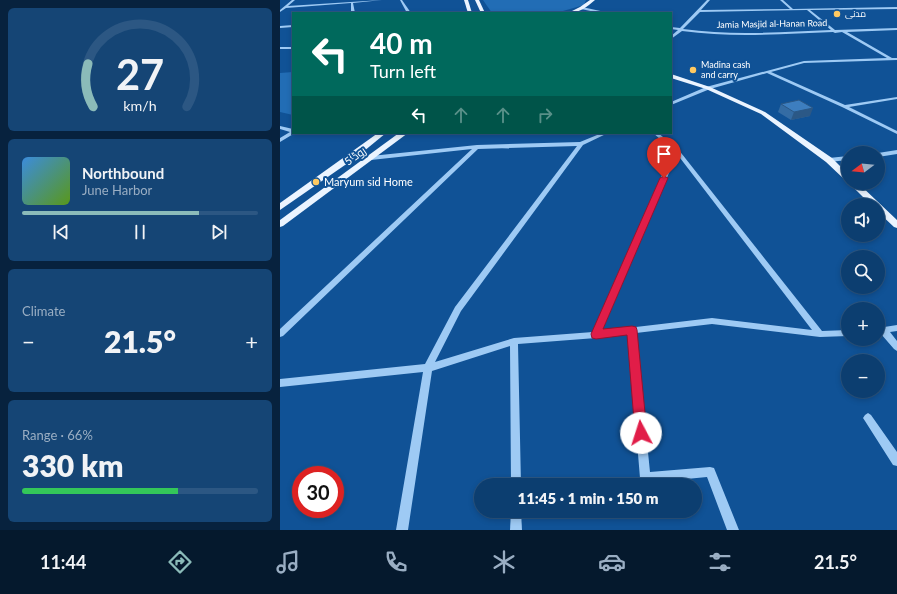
<!DOCTYPE html>
<html lang="en">
<head>
<meta charset="utf-8">
<style>
  :root { --surface:#0c3e70; --page:#154575; --text:#f1f3f6; --muted:#9aaec3; --line:#2c5783; --accent:#8bbbb9 }
  body { margin:0; font-family:Lato,Cairo,sans-serif; background:var(--page); color:var(--text); height:100vh; display:flex; flex-direction:column; font-size:15px; white-space:nowrap }
  * { box-sizing:border-box; margin:0 }
  p { font-size:13px; color:var(--muted) }
  .icon { flex:none; width:22px; height:22px; fill:none; stroke:currentColor; stroke-width:2; stroke-linecap:round; stroke-linejoin:round }
  .map { position:relative; flex:1; overflow:hidden }
  .details { display:flex; flex-direction:column; gap:8px; padding:8px; background:#07223e; width:280px }
  .details>* { flex:none }
  .hud { position:absolute; left:12px; top:12px; width:380px; height:122px; border-radius:0px; box-shadow:0 2px 6px #0003,0 0 0 1px var(--line); background:#00695c; color:#fff; overflow:hidden }
  .needle { width:26px; rotate:254deg }
  .buttons { position:absolute; left:561px; top:146px; display:grid; gap:8px }
  .buttons a { display:grid; place-items:center; width:44px; height:44px; border-radius:50%; background:var(--surface); box-shadow:0 2px 6px #0003,0 0 0 1px var(--line); font-size:20px }
  .speed { position:absolute; left:12px; top:466px; display:flex; gap:8px; font-size:20px; font-weight:700; text-align:center }
  .speed>* { display:grid; place-content:center; width:52px; height:52px; border-radius:50%; background:var(--surface); box-shadow:0 2px 6px #0003,0 0 0 1px var(--line); line-height:1 }
  .speed .limit { border:6px solid #d22; background:#fff; color:#111 }
  .pin { position:absolute; display:grid; place-items:center; width:34px; height:34px; color:#fff; margin:-41px -17px; border-radius:50% 50% 50% 0; rotate:-45deg; box-shadow:0 0 4px #0007 }
  .pin .icon { rotate:45deg }
  .me { position:absolute; width:44px; margin:-22px; rotate:355deg; stroke-linejoin:round; filter:drop-shadow(0 0 3px #0008) }
  .turn { display:flex; align-items:center; gap:14px; height:84px; padding:0 12px; font-size:18px }
  .turn .icon { width:52px; height:52px; stroke-width:2.5 }
  .turn b { display:block; font-size:28px; line-height:34px }
  .lanes { display:flex; align-items:center; height:38px; padding:0 12px; background:#0003; justify-content:center; gap:20px; direction:ltr }
  .lanes .off { opacity:.35 }
  .big { font-size:30px; font-weight:800; line-height:1.1 }
  .details .card { flex:1; display:flex; flex-direction:column; justify-content:center; gap:6px; min-width:0; padding:0 14px; border-radius:6px; background:var(--page) }
  .details .dial { align-items:center; gap:0 }
  .dial svg { height:104px; overflow:visible; fill:none; stroke:var(--line); stroke-width:7; stroke-linecap:round; text-anchor:middle }
  .dial text { fill:var(--text); stroke:none }
  .song { display:flex; align-items:center; gap:12px }
  .cover { width:48px; height:48px; border-radius:6px; background:linear-gradient(135deg,hsl(210 70% 55%),hsl(90 70% 35%)) }
  .played { height:4px; border-radius:2px; background:linear-gradient(90deg,var(--accent) 75%,var(--line) 75%) }
  .keys { display:flex; justify-content:space-around; direction:ltr }
  .heat { display:flex; justify-content:space-between; align-items:center; font-size:22px; direction:ltr }
  .charge { height:6px; border-radius:3px; background:linear-gradient(90deg,#34c759 66%,var(--line) 0) }
  .trip { position:absolute; left:194px; top:478px; width:228px; height:40px; border-radius:20px; background:var(--surface); box-shadow:0 2px 6px #0003,0 0 0 1px var(--line); font-weight:800; line-height:40px; text-align:center }
  .tabs { display:flex; height:64px; justify-content:space-around; align-items:center; background:#05192d; color:var(--muted) }
  .tabs .icon { width:28px; height:28px }
  .tabs .active { color:var(--accent) }
  .tabs b { font-size:18px; color:var(--text) }
  main { display:flex; flex:1; min-height:0 }
  .map>svg:first-child { display:block }
  .green { fill:#226db5 }
  .lines { fill:none; stroke-linecap:round; stroke-linejoin:round }
  .minor { fill:#9ecaf4; fill-rule:evenodd }
  .major { fill:#ebf4ff; fill-rule:evenodd }
  .wall { fill:#346ca4 }
  .shaded-wall { fill:#2b5886 }
  .building { fill:#3d7ebf; stroke:#2b5886 }
  .route { fill:#e11d48; stroke:#92132f }
  .poi-dot { fill:#ffc961; stroke:#105296; stroke-width:1.5 }
  .labels { text-anchor:middle; stroke-width:4; stroke-linejoin:round; paint-order:stroke }
  .far-poi-label { font-size:9px; fill:#fff; stroke:#105296; text-anchor:start }
  .far-street-label { font-size:9px; fill:#fff; stroke:#105296 }
  .street-label { font-size:11px; fill:#fff; stroke:#105296 }
  .poi-label { font-size:11px; fill:#fff; stroke:#105296; text-anchor:start }
</style>
</head>
<body>
<main>
<section class="details">
<div class="card dial"><svg viewBox="0 0 100 80">
<path d="M14 69A42 42 0 1 1 86 69"/>
<path d="M14 69A42 42 0 0 1 10 36" stroke="#8bbbb9"/>
<text x="50" y="56" font-size="32" font-weight="700">27</text>
<text x="50" y="72" font-size="11">km/h</text>
</svg></div>
<div class="card">
<div class="song"><i class="cover"></i><div><b>Northbound</b><p>June Harbor</p></div></div>
<div class="played"></div>
<div class="keys"><svg class="icon" aria-label="previous" viewBox="0 0 24 24"><path d="M18 5L8 12l10 7zM5 5v14"/></svg><svg class="icon" aria-label="pause" viewBox="0 0 24 24"><path d="M8 5v14M16 5v14"/></svg><svg class="icon" aria-label="next" viewBox="0 0 24 24"><path d="M6 5l10 7-10 7zM19 5v14"/></svg></div>
</div>
<div class="card"><p>Climate</p>
<div class="heat"><a>−</a><b class="big">21.5°</b><a>+</a></div>
</div>
<div class="card"><p>Range · 66%</p><b class="big">330 km</b><div class="charge"></div></div>
</section>
<div class="map">
<svg width="617" height="530" viewBox="0 0 617 530">
  <rect width="100%" height="100%" fill="#105296"/>
  <g class="green">
    <path d="M203 0H306L304 5 276 13H212Z"/>
    <path d="M13 72V115L0 112V73Z"/>
  </g>
  <g class="lines">
    <g class="minor">
      <path d="M12 0H15L8 6 102 0 73 3 75 13H71V3L6 8 0 12V10Z"/>
      <path d="M120 0H122L131 13H127Z"/>
      <path d="M427 0H430L421 10 510 9 500 0H503L513 9 617 7V9L530 10 555 30 617 28V30L567 32 612 58H617V60L524 63 491 72 565 105 617 97V99L569 107 617 131V134L562 107 487 73 430 89 391 105V102L426 87 524 61 607 58 562 32 555 33 553 32C503 34 452 38 402 31L391 39V36L398 30 391 29V27L400 28ZM527 10 551 30C502 32 452 36 403 29L420 12Z"/>
      <path d="M302 7 325 12 326 13H320L301 9Z"/>
      <path d="M13 25V27L0 28V26Z"/>
      <rect x="0" y="47" width="13" height="2"/>
      <path d="M0 126 13 129V133H15L0 142V138L10 132 0 129Z"/>
      <path d="M322 133H328L303 145 181 311 155 362 234 338 313 332 393 150 373 133H378L398 149 542 331 568 330V336L540 337 432 324 356 333 370 472 430 467 434 468 459 530H447L427 477 365 483 361 482 360 478 348 334 316 338 238 344 241 485H231L230 346 152 371 128 530H116L143 372 0 387V379L145 364 175 307 297 146 198 149 3 336 0 337V329L192 149 91 160 72 154 75 152 91 156 197 145 300 142ZM397 154 532 330 432 318 322 331Z"/>
      <path d="M617 150V154L598 157V153Z"/>
      <path d="M568 156V160L549 162 546 160 549 158Z"/>
      <path d="M617 325V331L610 332 617 341V351L614 349 601 334H598V328Z"/>
      <path d="M588 413 591 415 617 452V466L613 465 585 421 583 418 585 415Z"/>
      <path d="M231 511H241L242 530H230Z"/>
    </g>
    <g class="major">
      <path d="M184 0H188L192 13H188Z"/>
      <path d="M195 0H199L205 13H201Z"/>
      <path d="M310 0H315C307 7 299 13 288 13L300 7Z"/>
      <path d="M391 74 430 87 485 112 552 158 568 174V180H565L546 162 481 114 426 89 391 78Z"/>
      <path d="M98 133H106L78 156 0 210V203Z"/>
      <path d="M119 133H128L3 226 0 227V220Z"/>
      <path d="M569 183H578L617 220V228L614 227 598 212V205H591Z"/>
    </g>
  </g>
  <path class="wall" d="M501 104 530 116 511 120 498 112Z"/>
  <path class="shaded-wall" d="M533 108 530 116 511 120 514 112Z"/>
  <path class="building" d="M519 100 533 108 514 112 501 104Z"/>
  <path class="route" d="M384 176 388 178 323 329 352 326 356 327 357 330 367 433 365 438 361 439 356 438 355 433 347 335 316 339 312 338 311 334 380 178Z"/>
  <g class="poi-dot">
    <circle cx="557" cy="14" r="4"/>
    <circle cx="413" cy="70" r="4"/>
    <circle cx="36" cy="182" r="4"/>
  </g>
  <g class="labels">
    <g class="far-poi-label">
      <text x="565" y="17">مدنی</text>
      <text x="421" y="68">Madina cash<tspan x="421" dy="10">and carry</tspan></text>
    </g>
    <g class="far-street-label">
      <text transform="translate(492 24) rotate(-1)" y="3">Jamia Masjid al-Hanan Road</text>
    </g>
    <g class="street-label">
      <text transform="translate(75 156) rotate(-36)" y="4">روڈ 5</text>
    </g>
    <g class="poi-label">
      <text x="44" y="186">Maryum sid Home</text>
    </g>
  </g>
</svg>
<div class="buttons">
<a><svg class="needle" viewBox="-14 -14 28 28"><path d="M0-13l5 13h-10z" fill="#e53935"/><path d="M0 13l5-13h-10z" fill="#9aaec3"/></svg></a>
<a><svg class="icon" aria-label="sound" viewBox="0 0 24 24"><path d="M4 9h4l5-4v14l-5-4H4zM17 9q2 3 0 6"/></svg></a>
<a><svg class="icon" aria-label="search" viewBox="0 0 24 24"><circle cx="10" cy="10" r="6"/><path d="M15 15l6 6"/></svg></a>
<a>+</a>
<a>−</a>
</div>
<div class="speed"><div class="limit">30</div></div>
<div class="pin" style="left:384px;top:178px;background:#d93025"><svg class="icon" aria-label="arrive" viewBox="0 0 24 24"><path d="M6 21V4h12l-3 4 3 4H6"/></svg></div>
<svg class="me" style="left:361px;top:433px" viewBox="-20 -20 40 40"><circle r="19" fill="#fff"/><path d="M0-13L10 11 0 6-10 11z" fill="#e11d48"/></svg>
<div class="trip">11:45 · 1 min · 150 m</div>
<div class="hud">
<div class="turn"><svg class="icon" aria-label="left" viewBox="0 0 24 24"><path d="M17 20v-9H6M10 6l-5 5 5 5"/></svg><div><b>40 m</b>Turn left</div></div>
<div class="lanes"><svg class="icon" aria-label="left" viewBox="0 0 24 24"><path d="M17 20v-9H6M10 6l-5 5 5 5"/></svg><svg class="icon off" aria-label="ahead" viewBox="0 0 24 24"><path d="M12 20V5M6 11l6-6 6 6"/></svg><svg class="icon off" aria-label="ahead" viewBox="0 0 24 24"><path d="M12 20V5M6 11l6-6 6 6"/></svg><svg class="icon off" aria-label="right" viewBox="0 0 24 24"><path d="M7 20v-9h11M14 6l5 5-5 5"/></svg></div>
</div>
</div>
</main>
<nav class="tabs">
<b>11:44</b>
<svg class="icon active" aria-label="directions" viewBox="0 0 24 24"><path d="M12 3l9 9-9 9-9-9zM9 14v-3h6M13 9l2 2-2 2"/></svg>
<svg class="icon" aria-label="music" viewBox="0 0 24 24"><path d="M9 18V5l10-2v13"/><circle cx="6" cy="18" r="3"/><circle cx="16" cy="16" r="3"/></svg>
<svg class="icon" aria-label="phone" viewBox="0 0 24 24"><path d="M5 4h4l2 5-3 2q2 4 5 5l2-3 5 2v4C11 20 4 13 5 4z"/></svg>
<svg class="icon" aria-label="climate" viewBox="0 0 24 24"><path d="M12 3v18M4 7l16 10M4 17L20 7"/></svg>
<svg class="icon" aria-label="car" viewBox="0 0 24 24"><path d="M5 17H2v-5l4-1 3-4h7l3 4 3 1v5h-3M9 17h6M6 11h13"/><circle cx="7" cy="17" r="2"/><circle cx="17" cy="17" r="2"/></svg>
<svg class="icon" aria-label="filters" viewBox="0 0 24 24"><path d="M4 7h16M4 17h16"/><circle cx="9" cy="7" r="2"/><circle cx="15" cy="17" r="2"/></svg>
<b>21.5°</b>
</nav>
</body>
</html>
